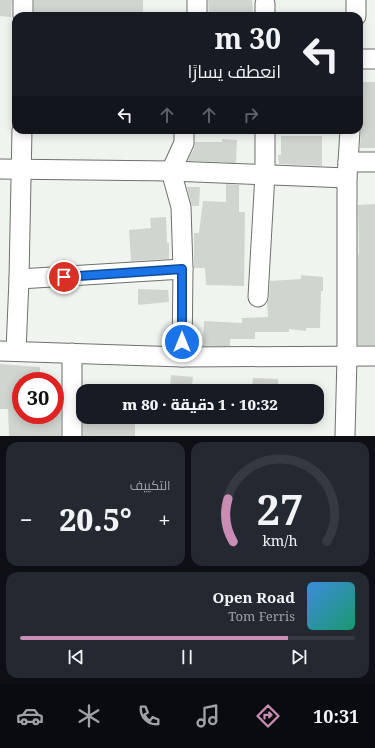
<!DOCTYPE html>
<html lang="ar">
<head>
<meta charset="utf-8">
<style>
  :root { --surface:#171b24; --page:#242831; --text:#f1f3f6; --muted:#9ea1a6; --line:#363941; --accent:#c88cb5 }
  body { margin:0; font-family:"Noto Serif",Cairo,serif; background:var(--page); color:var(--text); direction:rtl; height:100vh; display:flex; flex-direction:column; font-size:15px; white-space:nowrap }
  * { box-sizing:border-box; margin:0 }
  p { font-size:13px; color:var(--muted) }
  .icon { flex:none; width:22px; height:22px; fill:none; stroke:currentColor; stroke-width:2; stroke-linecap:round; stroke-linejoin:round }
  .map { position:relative; height:436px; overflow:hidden; direction:ltr }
  .side { display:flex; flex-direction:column; gap:6px; padding:6px; background:#0d0f14; flex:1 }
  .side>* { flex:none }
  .top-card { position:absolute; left:12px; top:12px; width:351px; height:122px; border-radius:12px; box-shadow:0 2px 10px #0003; direction:rtl; background:#171b24; color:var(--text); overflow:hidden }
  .speed { position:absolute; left:12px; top:372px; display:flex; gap:8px; font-size:20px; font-weight:700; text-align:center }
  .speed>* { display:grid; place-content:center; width:52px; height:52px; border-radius:50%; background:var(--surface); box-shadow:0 2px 10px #0003; line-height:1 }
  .speed .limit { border:6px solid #d22; background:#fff; color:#111 }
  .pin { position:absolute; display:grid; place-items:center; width:34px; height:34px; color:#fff; margin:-17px; border:2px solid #fff; border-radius:50%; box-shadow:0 1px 4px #0007 }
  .me { position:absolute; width:44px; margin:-22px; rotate:0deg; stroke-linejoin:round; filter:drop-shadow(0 0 3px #0008) }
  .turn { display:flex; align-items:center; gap:14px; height:84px; padding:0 16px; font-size:18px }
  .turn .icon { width:52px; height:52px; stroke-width:2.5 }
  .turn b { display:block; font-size:28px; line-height:34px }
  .lanes { display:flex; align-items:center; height:38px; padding:0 16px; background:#0003; justify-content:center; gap:20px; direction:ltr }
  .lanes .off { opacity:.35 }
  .big { font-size:30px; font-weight:800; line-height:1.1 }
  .side .tile { flex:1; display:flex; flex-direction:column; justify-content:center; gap:6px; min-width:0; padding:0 14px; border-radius:12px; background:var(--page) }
  .side .dial { align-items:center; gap:0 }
  .dial svg { height:104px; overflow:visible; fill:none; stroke:var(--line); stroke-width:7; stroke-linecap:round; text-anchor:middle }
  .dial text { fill:var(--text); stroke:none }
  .song { display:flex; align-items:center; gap:12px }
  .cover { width:48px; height:48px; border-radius:6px; background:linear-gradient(135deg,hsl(210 70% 55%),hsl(160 70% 35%)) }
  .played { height:4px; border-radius:2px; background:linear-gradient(90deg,var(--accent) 80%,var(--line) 80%) }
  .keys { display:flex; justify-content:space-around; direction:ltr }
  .heat { display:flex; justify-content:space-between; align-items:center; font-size:22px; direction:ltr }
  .side .tiles { flex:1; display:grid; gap:6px; grid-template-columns:1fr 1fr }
  .tile:last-child { grid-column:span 2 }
  .trip { position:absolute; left:76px; top:384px; width:248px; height:40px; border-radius:12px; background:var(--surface); box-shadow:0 2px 10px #0003; font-weight:800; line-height:40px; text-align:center; direction:rtl }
  .menu { display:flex; height:64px; justify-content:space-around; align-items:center; background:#090b0e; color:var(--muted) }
  .menu .icon { width:28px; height:28px }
  .menu .current { color:var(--accent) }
  .menu b { font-size:18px; color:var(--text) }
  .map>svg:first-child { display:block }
  .building { fill:#d1d5cf }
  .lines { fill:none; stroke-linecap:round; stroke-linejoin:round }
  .street-casing { stroke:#6d716c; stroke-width:21 }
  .street { stroke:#fff; stroke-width:19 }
  .route-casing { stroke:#114b97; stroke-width:10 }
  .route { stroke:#1a73e8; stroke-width:7 }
</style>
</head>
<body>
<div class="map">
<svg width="375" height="436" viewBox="0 0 375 436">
  <rect width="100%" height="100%" fill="#f0f4ef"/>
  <g class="building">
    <path d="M0 0H12L11 17 0 16Z"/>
    <rect x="34" y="0" width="109" height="16"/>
    <path d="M208 0H252L253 13H235V16H209Z"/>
    <path d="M359 82H375V148H360L361 131 359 124Z"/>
    <path d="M281 136H322V166L279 164 278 155H281Z"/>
    <path d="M222 139 237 140 236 163 188 161 194 148 195 142H222Z"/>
    <path d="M226 184 239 185V212H245L244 286 206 285 205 268H194V233H199L203 201 226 202Z"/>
    <path d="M187 187H200L199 206H192Z"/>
    <path d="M375 204V345H358V254H359L358 205Z"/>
    <path d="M166 217 167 243H169V259L131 261 129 230 151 228 150 218Z"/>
    <path d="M301 275 323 277V291H321L320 328H306V331L289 329V332H255V339H230V346H203L204 321 242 323V318L268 317 267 303 269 298 270 281 301 279Z"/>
    <path d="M138 289 168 290 169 302 138 305Z"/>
    <path d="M0 364 40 367V381H21V415H55V411H61V436H9L8 409H0Z"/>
    <path d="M171 375 193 377 191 391H170Z"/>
    <path d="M253 378 278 379V391H252Z"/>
    <rect x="83" y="417" width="52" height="19"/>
  </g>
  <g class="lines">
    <defs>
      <g id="street">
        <path d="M265 4V16"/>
        <path d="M23 16V0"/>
        <path d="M197 16V0"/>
        <path d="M356 16V0"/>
        <path d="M359 59H375"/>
        <path d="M348 162H375"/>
        <path d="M0 169 171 171 347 178"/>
        <path d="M19 279 183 269"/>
        <path d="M258 297 265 174V130"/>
        <path d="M0 351 182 357 375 356"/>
        <path d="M16 351 19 279 22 130"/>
        <path d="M72 353V436"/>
        <path d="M182 357 183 269 181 207 171 171 184 143V130"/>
        <path d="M345 436 347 357V178L350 130"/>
      </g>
    </defs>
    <use href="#street" class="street-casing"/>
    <use href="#street" class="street"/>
  </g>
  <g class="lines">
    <defs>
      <path id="route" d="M64 277 182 269V342"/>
    </defs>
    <use href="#route" class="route-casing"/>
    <use href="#route" class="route"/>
  </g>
</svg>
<div class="speed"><div class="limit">30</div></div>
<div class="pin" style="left:64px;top:277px;background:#d93025"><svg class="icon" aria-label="arrive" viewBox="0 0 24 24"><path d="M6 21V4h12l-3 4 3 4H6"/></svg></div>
<svg class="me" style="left:182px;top:342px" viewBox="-20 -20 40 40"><circle r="17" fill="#1a73e8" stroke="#fff" stroke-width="3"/><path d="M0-11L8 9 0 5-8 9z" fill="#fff"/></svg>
<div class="trip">10:32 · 1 دقيقة · 80 m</div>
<div class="top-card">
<div class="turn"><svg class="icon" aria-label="left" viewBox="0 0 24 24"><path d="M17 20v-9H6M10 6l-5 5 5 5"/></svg><div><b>30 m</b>انعطف يسارًا</div></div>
<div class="lanes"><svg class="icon" aria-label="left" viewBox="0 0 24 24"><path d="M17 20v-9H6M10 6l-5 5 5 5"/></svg><svg class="icon off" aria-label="ahead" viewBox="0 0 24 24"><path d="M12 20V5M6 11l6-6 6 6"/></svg><svg class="icon off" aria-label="ahead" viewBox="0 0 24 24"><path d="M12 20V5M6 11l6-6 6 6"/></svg><svg class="icon off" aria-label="right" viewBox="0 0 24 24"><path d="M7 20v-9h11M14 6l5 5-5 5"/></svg></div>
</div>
</div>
<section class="side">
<div class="tiles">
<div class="tile dial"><svg viewBox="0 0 100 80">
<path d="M14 69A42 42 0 1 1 86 69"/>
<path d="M14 69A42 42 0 0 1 10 36" stroke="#c88cb5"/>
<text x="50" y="56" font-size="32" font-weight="700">27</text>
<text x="50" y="72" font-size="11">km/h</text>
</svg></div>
<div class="tile"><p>التكييف</p>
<div class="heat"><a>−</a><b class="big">20.5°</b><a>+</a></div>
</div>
<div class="tile">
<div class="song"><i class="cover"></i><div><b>Open Road</b><p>Tom Ferris</p></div></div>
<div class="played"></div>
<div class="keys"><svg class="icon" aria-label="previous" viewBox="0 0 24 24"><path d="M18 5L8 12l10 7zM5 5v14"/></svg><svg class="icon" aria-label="pause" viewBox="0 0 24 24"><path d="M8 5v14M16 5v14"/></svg><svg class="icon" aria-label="next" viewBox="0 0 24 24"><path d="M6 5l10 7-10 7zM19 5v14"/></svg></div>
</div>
</div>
</section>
<nav class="menu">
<b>10:31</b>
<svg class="icon current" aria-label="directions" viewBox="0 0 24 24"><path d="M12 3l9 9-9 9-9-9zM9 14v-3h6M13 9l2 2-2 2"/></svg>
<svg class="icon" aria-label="music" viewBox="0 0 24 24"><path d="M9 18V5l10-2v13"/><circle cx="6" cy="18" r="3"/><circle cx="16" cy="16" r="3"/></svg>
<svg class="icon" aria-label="phone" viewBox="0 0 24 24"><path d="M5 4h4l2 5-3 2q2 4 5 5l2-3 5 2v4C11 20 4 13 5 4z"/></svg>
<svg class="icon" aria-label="climate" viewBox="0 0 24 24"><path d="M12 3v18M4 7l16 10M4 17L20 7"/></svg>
<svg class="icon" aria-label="car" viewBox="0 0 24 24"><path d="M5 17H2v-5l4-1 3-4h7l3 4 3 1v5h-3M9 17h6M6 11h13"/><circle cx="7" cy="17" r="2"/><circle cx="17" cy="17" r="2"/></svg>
</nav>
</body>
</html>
